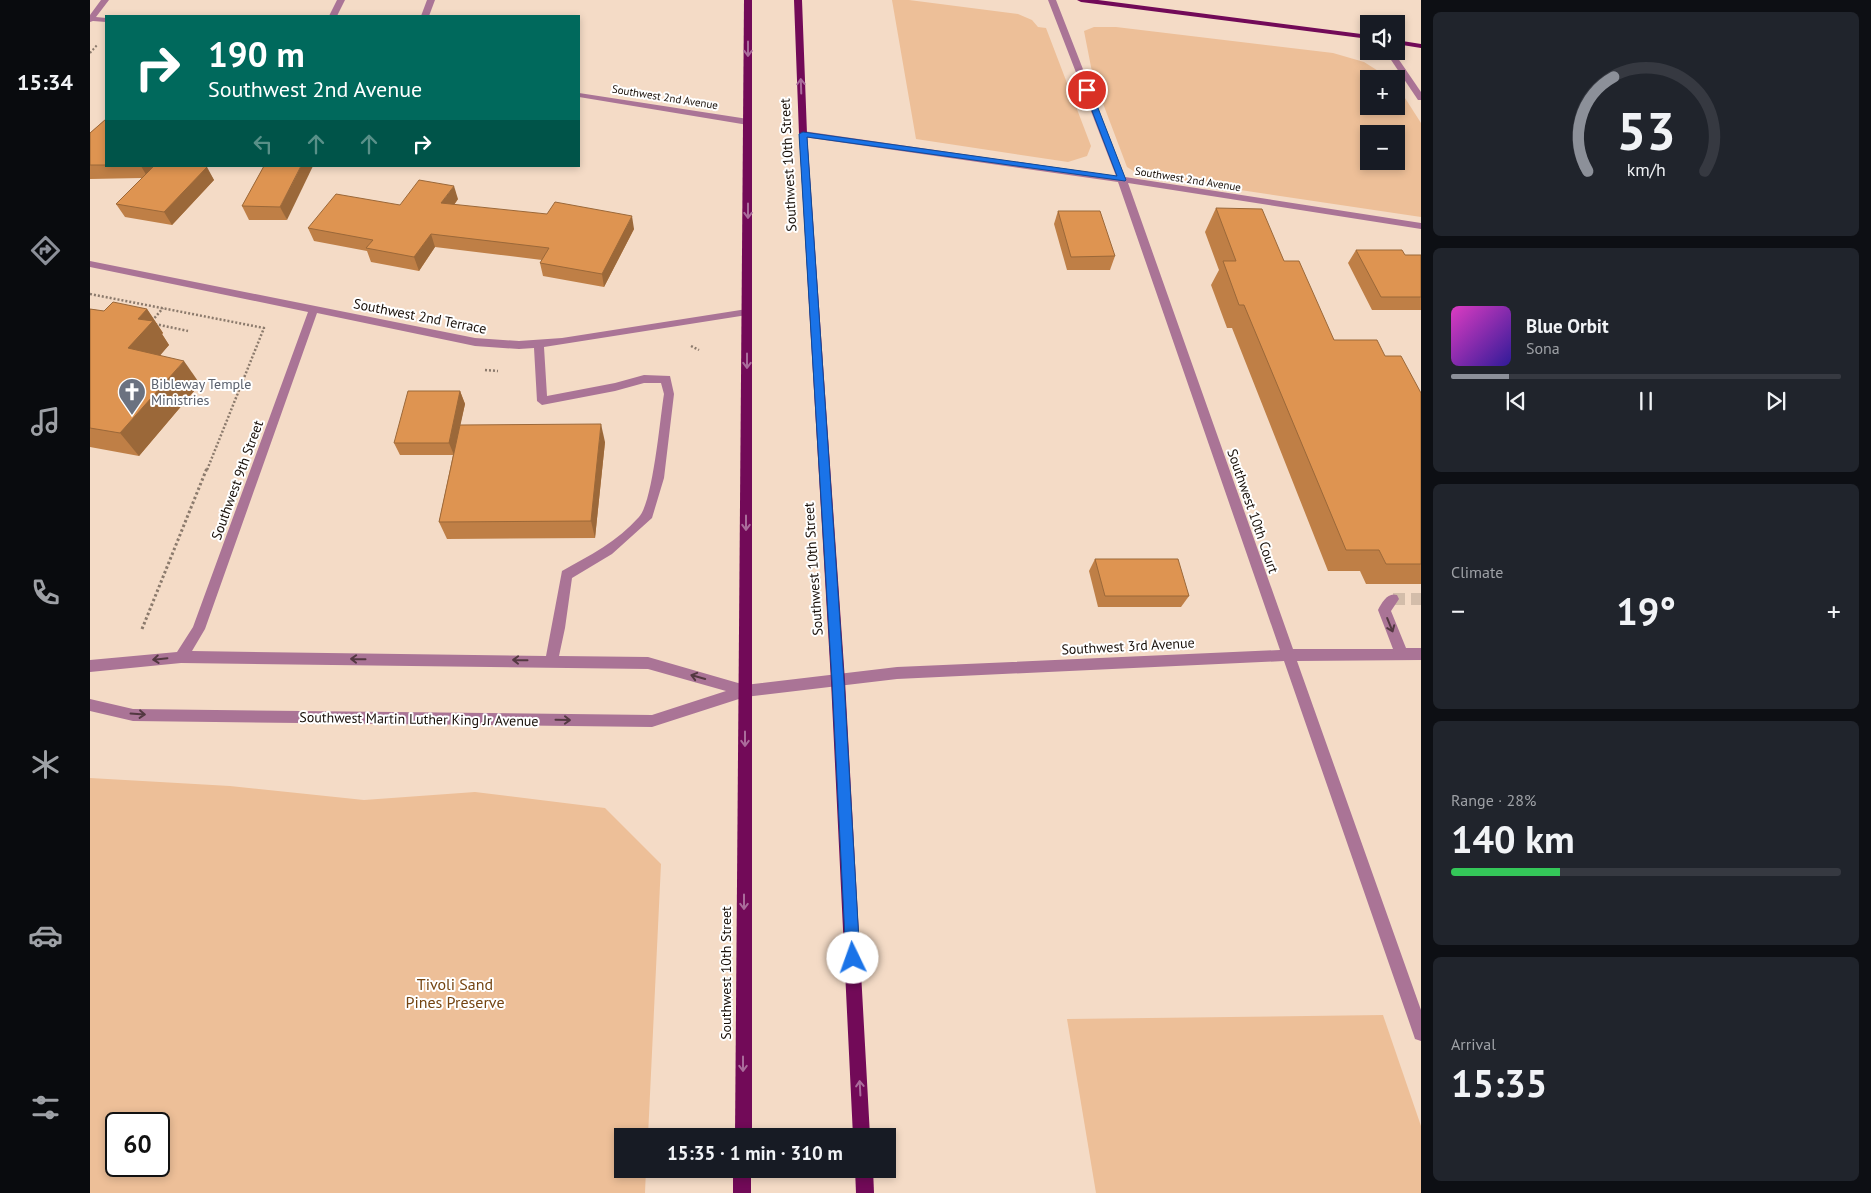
<!DOCTYPE html>
<html lang="en">
<head>
<meta charset="utf-8">
<style>
  :root { --surface:#171b24; --page:#20242c; --text:#f1f3f6; --muted:#9ea1a6; --line:#363941; --accent:#8c9099 }
  body { margin:0; font-family:"PT Sans",sans-serif; background:var(--page); color:var(--text); height:100vh; display:flex; flex-direction:column; font-size:19px; white-space:nowrap }
  * { box-sizing:border-box; margin:0 }
  p { font-size:16px; color:var(--muted) }
  .icon { flex:none; width:28px; height:28px; fill:none; stroke:currentColor; stroke-width:2; stroke-linecap:round; stroke-linejoin:round }
  .map { position:relative; flex:1; overflow:hidden }
  .details { display:flex; flex-direction:column; gap:12px; padding:12px; background:#0d0f14; width:450px }
  .details>* { flex:none }
  .top-card { position:absolute; left:15px; top:15px; width:475px; height:152px; border-radius:0px; box-shadow:0 2px 8px #0003; background:#00695c; color:#fff; overflow:hidden }
  .fabs { position:absolute; left:1270px; top:15px; display:grid; gap:10px }
  .fabs a { display:grid; place-items:center; width:45px; height:45px; border-radius:0px; background:var(--surface); box-shadow:0 2px 8px #0003; font-size:25px }
  .speed { position:absolute; left:15px; top:1112px; display:flex; gap:10px; font-size:25px; font-weight:700; text-align:center }
  .speed>* { display:grid; place-content:center; width:65px; height:65px; border-radius:50%; background:var(--surface); box-shadow:0 2px 8px #0003; line-height:1 }
  .speed .limit { border:2px solid #111; border-radius:8px; background:#fff; color:#111 }
  .pin { position:absolute; display:grid; place-items:center; width:42px; height:42px; color:#fff; margin:-21px; border:2px solid #fff; border-radius:50%; box-shadow:0 1px 5px #0007 }
  .me { position:absolute; width:55px; margin:-28px; rotate:357deg; stroke-linejoin:round; filter:drop-shadow(0 0 4px #0008) }
  .turn { display:flex; align-items:center; gap:18px; height:105px; padding:0 20px; font-size:22px }
  .turn .icon { width:65px; height:65px; stroke-width:2.5 }
  .turn b { display:block; font-size:35px; line-height:42px }
  .lanes { display:flex; align-items:center; height:48px; padding:0 20px; background:#0003; justify-content:center; gap:25px; direction:ltr }
  .lanes .off { opacity:.35 }
  .big { font-size:38px; font-weight:600; line-height:1.1 }
  .details .widget { flex:1; display:flex; flex-direction:column; justify-content:center; gap:8px; min-width:0; padding:0 18px; border-radius:8px; background:var(--page) }
  .details .dial { align-items:center; gap:0 }
  .dial svg { height:130px; overflow:visible; fill:none; stroke:var(--line); stroke-width:7; stroke-linecap:round; text-anchor:middle }
  .dial text { fill:var(--text); stroke:none }
  .song { display:flex; align-items:center; gap:15px }
  .cover { width:60px; height:60px; border-radius:8px; background:linear-gradient(135deg,hsl(310 70% 55%),hsl(250 70% 35%)) }
  .played { height:5px; border-radius:2px; background:linear-gradient(90deg,var(--accent) 15%,var(--line) 15%) }
  .keys { display:flex; justify-content:space-around; direction:ltr }
  .heat { display:flex; justify-content:space-between; align-items:center; font-size:28px; direction:ltr }
  .charge { height:8px; border-radius:4px; background:linear-gradient(90deg,#34c759 28%,var(--line) 0) }
  .trip { position:absolute; left:524px; top:1128px; width:282px; height:50px; border-radius:0px; background:var(--surface); box-shadow:0 2px 8px #0003; font-weight:600; line-height:50px; text-align:center }
  main { display:flex; flex:1; min-height:0 }
  .menu { display:flex; flex-direction:column; width:90px; justify-content:space-around; align-items:center; background:#090b0e; color:var(--muted) }
  .menu .icon { width:35px; height:35px }
  .menu .current { color:var(--accent) }
  .menu b { font-size:22px; color:var(--text) }
  .map>svg:first-child { display:block }
  .green { fill:#edbf98; fill-rule:evenodd }
  .lines { fill:none; stroke-linecap:round; stroke-linejoin:round }
  .minor-tunnel { stroke:#d3bdaa; stroke-width:12; stroke-dasharray:12 6; stroke-linecap:butt }
  .path-far2 { stroke:#8b7a6c; stroke-width:2; stroke-dasharray:2 2; stroke-linecap:butt }
  .path-far1 { stroke:#8b7a6c; stroke-width:2.5; stroke-dasharray:2 2; stroke-linecap:butt }
  .path { stroke:#8b7a6c; stroke-width:3; stroke-dasharray:2.5 2.5; stroke-linecap:butt }
  .minor { fill:#aa7496; fill-rule:evenodd }
  .major { fill:#720a58; fill-rule:evenodd }
  .wall { fill:#bf7f46 }
  .shaded-wall { fill:#9b6839 }
  .building { fill:#de9451; stroke:#9b6839 }
  .oneway { stroke:#aa6c9b }
  .oneway2 { stroke:#533841 }
  .route { fill:#1a73e8; stroke:#114b97 }
  .labels { text-anchor:middle; stroke-width:4; stroke-linejoin:round; paint-order:stroke }
  .far-street-label { font-size:11px; fill:#191009; stroke:#fff }
  .street-label { font-size:14px; fill:#191009; stroke:#fff }
  .worship-label { font-size:14px; fill:#5b616d; stroke:#fff; text-anchor:start }
  .near-park-label { font-size:16px; fill:#744411; stroke:#fff }
</style>
</head>
<body>
<main>
<nav class="menu">
<b>15:34</b>
<svg class="icon current" aria-label="directions" viewBox="0 0 24 24"><path d="M12 3l9 9-9 9-9-9zM9 14v-3h6M13 9l2 2-2 2"/></svg>
<svg class="icon" aria-label="music" viewBox="0 0 24 24"><path d="M9 18V5l10-2v13"/><circle cx="6" cy="18" r="3"/><circle cx="16" cy="16" r="3"/></svg>
<svg class="icon" aria-label="phone" viewBox="0 0 24 24"><path d="M5 4h4l2 5-3 2q2 4 5 5l2-3 5 2v4C11 20 4 13 5 4z"/></svg>
<svg class="icon" aria-label="climate" viewBox="0 0 24 24"><path d="M12 3v18M4 7l16 10M4 17L20 7"/></svg>
<svg class="icon" aria-label="car" viewBox="0 0 24 24"><path d="M5 17H2v-5l4-1 3-4h7l3 4 3 1v5h-3M9 17h6M6 11h13"/><circle cx="7" cy="17" r="2"/><circle cx="17" cy="17" r="2"/></svg>
<svg class="icon" aria-label="filters" viewBox="0 0 24 24"><path d="M4 7h16M4 17h16"/><circle cx="9" cy="7" r="2"/><circle cx="15" cy="17" r="2"/></svg>
</nav>
<div class="map">
<svg width="1331" height="1193" viewBox="0 0 1331 1193">
  <rect width="100%" height="100%" fill="#f4dbc6"/>
  <g class="green">
    <path d="M802 0H819L928 14 942 20 948 27 956 28 1001 146 997 156 978 162 826 139Z"/>
    <path d="M1004 27H1026L1243 53 1274 62 1301 79H1279V106H1306V84L1331 123V217L1050 175 1037 167 1003 77 994 31ZM1279 134H1306V161H1279Z"/>
    <path d="M0 778 140 786 274 800 385 792 515 808 571 864 558 1136H532V1169H556L555 1193H0ZM26 1124H69V1166H26Z"/>
    <path d="M1293 1015 1331 1126V1193H1006L977 1019Z"/>
  </g>
  <g class="lines">
    <path class="minor-tunnel" d="M1303 599H1331"/>
    <path class="path-far2" d="M0 53 8 44"/>
    <g class="path-far1">
      <path d="M0 294 174 328 117 470"/>
      <path d="M62 321 73 308"/>
      <path d="M65 324 98 331"/>
      <path d="M601 346 609 350"/>
      <path d="M395 370 408 371"/>
    </g>
    <path class="path" d="M52 629 117 468"/>
    <g class="minor">
      <path d="M11 0H19L6 17 16 18V22L3 21 0 22V15Z"/>
      <path d="M247 0H255L247 16H239Z"/>
      <path d="M337 0H345L339 16H331Z"/>
      <path d="M958 0H966L1035 177 1331 223V229L1038 183 1203 649H1303L1288 610C1292 602 1298 592 1307 595L1309 599 1301 611 1316 648H1331V660L1207 661 1331 1010V1041L1325 1039 1323 1033 1194 661 807 679 655 697 562 727 43 721 0 711V699L43 709 562 715 636 691 558 669 91 663 0 672V660L87 652 103 627 218 312 0 267V261L385 338 429 341 472 338 657 309 661 310V314L657 315 454 347 457 396 525 383 554 375 580 376 584 394 574 478 562 518 522 554 482 578 475 628 469 656 558 657 655 685 807 667 1190 650 1028 182 713 137 709 134 713 131 1026 176ZM227 313 385 346 429 349 444 348 447 401 452 405 525 391 554 383H571L574 394C570 418 563 502 549 517 528 541 499 556 472 571L456 656 102 651 115 629Z"/>
      <path d="M1295 51H1303L1331 92V100H1328Z"/>
      <path d="M489 93 658 119 662 122 658 125 489 97Z"/>
    </g>
    <g class="major">
      <path d="M654 0H662V1136H645Z"/>
      <path d="M704 0H712L717 134 755 681 780 1136H763L741 681 709 134Z"/>
      <path d="M987 0H1008L1279 35V39L991 2Z"/>
      <path d="M1306 40 1331 44V48L1306 44Z"/>
      <rect x="643" y="1169" width="18" height="24"/>
      <path d="M765 1169H783L784 1193H766Z"/>
    </g>
  </g>
  <g class="wall">
    <path d="M16 119V166H115L124 180 82 225 35 217 26 204 52 178 0 179V133Z"/>
    <path d="M174 166 197 220H159L152 206Z"/>
    <path d="M368 199 364 205 544 229 514 287 453 276 450 263 452 260 345 247 329 271 281 262 277 251 224 241 218 228 310 205Z"/>
    <path d="M1126 208 1194 261 1244 340 1295 356 1331 393V584H1276L1270 571H1238L1142 328H1137L1121 285 1129 270 1115 232Z"/>
    <path d="M968 211 1025 256 1020 270H977L964 224Z"/>
    <path d="M1266 250 1315 255H1331V310H1282L1258 263Z"/>
    <path d="M0 309 14 311 57 309 73 333 72 334 79 345 70 355 110 384 49 456 0 447Z"/>
    <path d="M370 391 375 404 370 425 515 442 505 538 357 539 349 522 363 455H310L304 443Z"/>
    <path d="M1005 559 1099 596 1091 607H1008L999 571Z"/>
  </g>
  <g class="shaded-wall">
    <path d="M51 166H65L58 178Z"/>
    <path d="M211 166H223L197 220 190 207Z"/>
    <path d="M117 167 124 180 82 225 74 212Z"/>
    <path d="M364 186 368 199 355 217 351 203Z"/>
    <path d="M542 216 544 229 514 287 512 274Z"/>
    <path d="M341 234 345 247 329 271 324 257Z"/>
    <path d="M57 309 73 333 72 334 79 345 56 372 38 348 48 319Z"/>
    <path d="M94 361 110 384 49 456 30 433Z"/>
    <path d="M370 391 375 404 364 455 359 443Z"/>
    <path d="M511 424 515 442 505 538 501 521Z"/>
  </g>
  <g class="building">
    <path d="M16 119V165H0V133Z"/>
    <path d="M64 166H115L117 167 74 212 26 204Z"/>
    <path d="M174 166H211L190 207 152 206Z"/>
    <path d="M329 180 364 186 351 203 457 214 465 202 542 216 512 274 450 263 459 248 341 234 324 257 276 248 283 240 218 228 246 194 310 205Z"/>
    <path d="M1126 208 1172 209 1194 261H1209L1244 340H1287L1295 356H1311L1331 393V564H1296L1289 550H1256L1154 305H1149L1133 261H1146Z"/>
    <path d="M968 211H1010L1025 256 981 257Z"/>
    <path d="M1266 250H1312L1315 255H1331V297H1291Z"/>
    <path d="M23 302 57 309 48 319 63 321 38 348 94 361 30 433 0 428V309L14 311Z"/>
    <path d="M318 391H370L359 443H304Z"/>
    <path d="M511 424 501 521 349 522 370 425Z"/>
    <path d="M1005 559H1088L1099 596H1015Z"/>
  </g>
  <defs><path id="oneway-shaft" d="M-6 0H5M1.5-3L5.5 0L1.5 3" fill="none" stroke-width="1.6" stroke-linecap="round" stroke-linejoin="round" transform="scale(1.25)"/></defs>
  <g class="oneway">
    <use href="#oneway-shaft" transform="translate(658 49) rotate(90)"/>
    <use href="#oneway-shaft" transform="translate(711 86) rotate(-92)"/>
    <use href="#oneway-shaft" transform="translate(658 211) rotate(90)"/>
    <use href="#oneway-shaft" transform="translate(657 361) rotate(90)"/>
    <use href="#oneway-shaft" transform="translate(656 523) rotate(90)"/>
    <use href="#oneway-shaft" transform="translate(655 739) rotate(90)"/>
    <use href="#oneway-shaft" transform="translate(654 902) rotate(90)"/>
    <use href="#oneway-shaft" transform="translate(653 1064) rotate(90)"/>
    <use href="#oneway-shaft" transform="translate(770 1088) rotate(-93)"/>
  </g>
  <g class="oneway2">
    <use href="#oneway-shaft" transform="translate(1300 625) rotate(68)"/>
    <use href="#oneway-shaft" transform="translate(70 659) rotate(174)"/>
    <use href="#oneway-shaft" transform="translate(268 659) rotate(-179)"/>
    <use href="#oneway-shaft" transform="translate(430 660) rotate(-179)"/>
    <use href="#oneway-shaft" transform="translate(608 677) rotate(-164)"/>
    <use href="#oneway-shaft" transform="translate(48 714) rotate(4)"/>
    <use href="#oneway-shaft" transform="translate(473 720) rotate(1)"/>
  </g>
  <path class="route" d="M995 88 1001 90 1036 180 1035 181 717 137 754 681 770 958 768 963 763 965 758 963 756 958 742 681 709 134 713 132 1027 176 994 90Z"/>
  <defs>
    <symbol id="church-pin" viewBox="-11 -11 22 30"><path d="M0 17L-7.5 6A9.5 9.5 0 1 1 7.5 6Z" fill="#6b7280" stroke="#fff"/><path d="M-1.2-6h2.4v3.5h3.3v2.4h-3.3V6h-2.4V-.1h-3.3v-2.4h3.3Z" fill="#fff"/></symbol>
  </defs>
  <g fill-rule="evenodd">
    <use href="#church-pin" x="26" y="376" width="32" height="43"/>
  </g>
  <g class="labels">
    <g class="far-street-label">
      <text transform="translate(575 97) rotate(9)" y="4">Southwest 2nd Avenue</text>
      <text transform="translate(1098 179) rotate(9)" y="4">Southwest 2nd Avenue</text>
    </g>
    <g class="street-label">
      <text transform="translate(698 165) rotate(-93)" y="5">Southwest 10th Street</text>
      <text transform="translate(330 316) rotate(11)" y="5">Southwest 2nd Terrace</text>
      <text transform="translate(147 480) rotate(-70)" y="5">Southwest 9th Street</text>
      <text transform="translate(1163 511) rotate(71)" y="5">Southwest 10th Court</text>
      <text transform="translate(723 569) rotate(-94)" y="5">Southwest 10th Street</text>
      <text transform="translate(1038 646) rotate(-3)" y="5">Southwest 3rd Avenue</text>
      <text transform="translate(329 719) rotate(1)" y="5">Southwest Martin Luther King Jr Avenue</text>
      <text transform="translate(636 973) rotate(-90)" y="5">Southwest 10th Street</text>
    </g>
    <g class="worship-label">
      <text x="61" y="389">Bibleway Temple<tspan x="61" dy="16">Ministries</tspan></text>
    </g>
    <g class="near-park-label">
      <text x="365" y="990">Tivoli Sand<tspan x="365" dy="18">Pines Preserve</tspan></text>
    </g>
  </g>
</svg>
<div class="fabs">
<a><svg class="icon" aria-label="sound" viewBox="0 0 24 24"><path d="M4 9h4l5-4v14l-5-4H4zM17 9q2 3 0 6"/></svg></a>
<a>+</a>
<a>−</a>
</div>
<div class="speed"><div class="limit">60</div></div>
<div class="pin" style="left:997px;top:90px;background:#d93025"><svg class="icon" aria-label="arrive" viewBox="0 0 24 24"><path d="M6 21V4h12l-3 4 3 4H6"/></svg></div>
<svg class="me" style="left:763px;top:958px" viewBox="-20 -20 40 40"><circle r="19" fill="#fff"/><path d="M0-13L10 11 0 6-10 11z" fill="#1a73e8"/></svg>
<div class="trip">15:35 · 1 min · 310 m</div>
<div class="top-card">
<div class="turn"><svg class="icon" aria-label="right" viewBox="0 0 24 24"><path d="M7 20v-9h11M14 6l5 5-5 5"/></svg><div><b>190 m</b>Southwest 2nd Avenue</div></div>
<div class="lanes"><svg class="icon off" aria-label="left" viewBox="0 0 24 24"><path d="M17 20v-9H6M10 6l-5 5 5 5"/></svg><svg class="icon off" aria-label="ahead" viewBox="0 0 24 24"><path d="M12 20V5M6 11l6-6 6 6"/></svg><svg class="icon off" aria-label="ahead" viewBox="0 0 24 24"><path d="M12 20V5M6 11l6-6 6 6"/></svg><svg class="icon" aria-label="right" viewBox="0 0 24 24"><path d="M7 20v-9h11M14 6l5 5-5 5"/></svg></div>
</div>
</div>
<section class="details">
<div class="widget dial"><svg viewBox="0 0 100 80">
<path d="M14 69A42 42 0 1 1 86 69"/>
<path d="M14 69A42 42 0 0 1 30 11" stroke="#8c9099"/>
<text x="50" y="56" font-size="32" font-weight="700">53</text>
<text x="50" y="72" font-size="11">km/h</text>
</svg></div>
<div class="widget">
<div class="song"><i class="cover"></i><div><b>Blue Orbit</b><p>Sona</p></div></div>
<div class="played"></div>
<div class="keys"><svg class="icon" aria-label="previous" viewBox="0 0 24 24"><path d="M18 5L8 12l10 7zM5 5v14"/></svg><svg class="icon" aria-label="pause" viewBox="0 0 24 24"><path d="M8 5v14M16 5v14"/></svg><svg class="icon" aria-label="next" viewBox="0 0 24 24"><path d="M6 5l10 7-10 7zM19 5v14"/></svg></div>
</div>
<div class="widget"><p>Climate</p>
<div class="heat"><a>−</a><b class="big">19°</b><a>+</a></div>
</div>
<div class="widget"><p>Range · 28%</p><b class="big">140 km</b><div class="charge"></div></div>
<div class="widget"><p>Arrival</p><b class="big">15:35</b></div>
</section>
</main>
</body>
</html>
